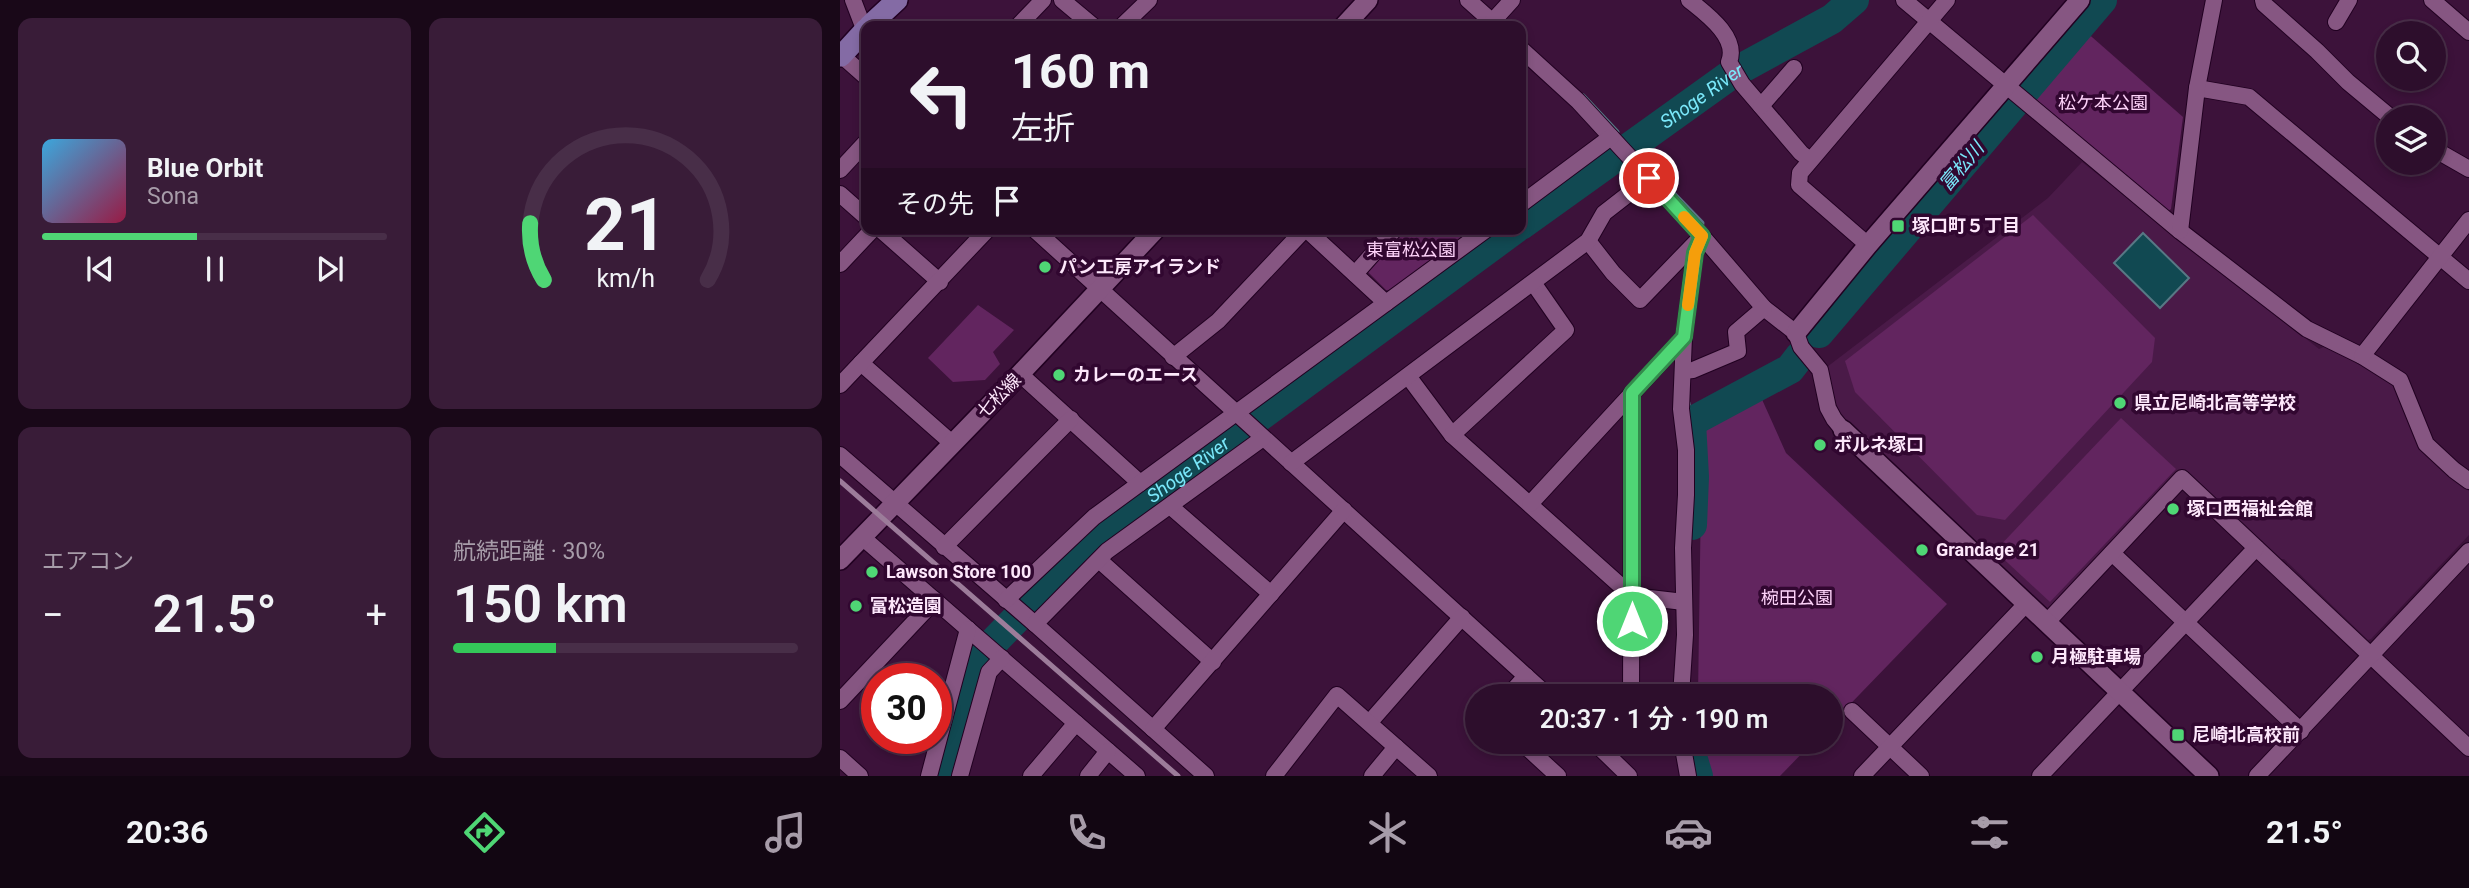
<!DOCTYPE html>
<html lang="ja">
<head>
<meta charset="utf-8">
<style>
  :root { --surface:#2d0e2c; --page:#391c38; --text:#f1f3f6; --muted:#a79ca9; --line:#482e48; --accent:#4fd675 }
  body { margin:0; font-family:Roboto,"Noto Sans JP",sans-serif; background:var(--page); color:var(--text); height:100vh; display:flex; flex-direction:column; font-size:26px; white-space:nowrap }
  * { box-sizing:border-box; margin:0 }
  p { font-size:23px; color:var(--muted) }
  .icon { flex:none; width:38px; height:38px; fill:none; stroke:currentColor; stroke-width:2; stroke-linecap:round; stroke-linejoin:round }
  .map { position:relative; flex:1; overflow:hidden }
  .panel { display:flex; flex-direction:column; gap:18px; padding:18px; background:#190818; width:840px }
  .panel>* { flex:none }
  .hud { position:absolute; left:21px; top:21px; width:665px; height:214px; border-radius:14px; box-shadow:0 4px 10px #0003,0 0 0 2px var(--line); background:#2d0e2c; color:var(--text); overflow:hidden }
  .tools { position:absolute; left:1536px; top:21px; display:grid; gap:14px }
  .tools a { display:grid; place-items:center; width:70px; height:70px; border-radius:50%; background:var(--surface); box-shadow:0 4px 10px #0003,0 0 0 2px var(--line); font-size:35px }
  .speed { position:absolute; left:21px; top:663px; display:flex; gap:14px; font-size:35px; font-weight:700; text-align:center }
  .speed>* { display:grid; place-content:center; width:91px; height:91px; border-radius:50%; background:var(--surface); box-shadow:0 4px 10px #0003,0 0 0 2px var(--line); line-height:1 }
  .speed .limit { border:10px solid #d22; background:#fff; color:#111 }
  .pin { position:absolute; display:grid; place-items:center; width:60px; height:60px; color:#fff; margin:-30px; border:4px solid #fff; border-radius:50%; box-shadow:0 2px 7px #0007 }
  .me { position:absolute; width:77px; margin:-38px; rotate:0deg; stroke-linejoin:round; filter:drop-shadow(0 0 5px #0008) }
  .turn { display:flex; align-items:center; gap:24px; height:147px; padding:0 35px; font-size:32px }
  .turn .icon { width:91px; height:91px; stroke-width:2.5 }
  .turn b { display:block; font-size:49px; line-height:60px }
  .then { display:flex; align-items:center; height:66px; padding:0 35px; background:#0003; gap:14px; font-size:26px }
  .big { font-size:52px; font-weight:600; line-height:1.1 }
  .panel .widget { flex:1; display:flex; flex-direction:column; justify-content:center; gap:10px; min-width:0; padding:0 24px; border-radius:14px; background:var(--page) }
  .panel .dial { align-items:center; gap:0 }
  .dial svg { height:182px; overflow:visible; fill:none; stroke:var(--line); stroke-width:7; stroke-linecap:round; text-anchor:middle }
  .dial text { fill:var(--text); stroke:none }
  .song { display:flex; align-items:center; gap:21px }
  .cover { width:84px; height:84px; border-radius:10px; background:linear-gradient(135deg,hsl(200 70% 55%),hsl(340 70% 35%)) }
  .played { height:7px; border-radius:4px; background:linear-gradient(90deg,var(--accent) 45%,var(--line) 45%) }
  .keys { display:flex; justify-content:space-around; direction:ltr }
  .heat { display:flex; justify-content:space-between; align-items:center; font-size:38px; direction:ltr }
  .charge { height:10px; border-radius:5px; background:linear-gradient(90deg,#34c759 30%,var(--line) 0) }
  .panel .tiles { flex:1; display:grid; gap:18px; grid-template-columns:repeat(2,1fr) }
  .trip { position:absolute; left:625px; top:684px; width:378px; height:70px; border-radius:35px; background:var(--surface); box-shadow:0 4px 10px #0003,0 0 0 2px var(--line); font-weight:600; line-height:70px; text-align:center }
  .dock { display:flex; height:112px; justify-content:space-around; align-items:center; background:#120612; color:var(--muted) }
  .dock .icon { width:49px; height:49px }
  .dock .current { color:var(--accent) }
  .dock b { font-size:32px; color:var(--text) }
  main { display:flex; flex:1; min-height:0 }
  .map>svg:first-child { display:block }
  .built { fill:#4a1a48 }
  .green { fill:#62255f }
  .water { fill:#114952; stroke:#587885; stroke-width:2 }
  .lines { fill:none; stroke-linecap:round; stroke-linejoin:round }
  .stream { stroke:#587885; stroke-width:5 }
  .river { stroke:#114952; stroke-width:30 }
  .minor-casing { stroke:#210021; stroke-width:18 }
  .tertiary-casing { stroke:#210021; stroke-width:22 }
  .secondary-casing { stroke:#210021; stroke-width:24 }
  .minor { stroke:#865682; stroke-width:16 }
  .tertiary { stroke:#865682; stroke-width:19 }
  .secondary { stroke:#846ba5; stroke-width:21 }
  .rail { stroke:#9c7c9a; stroke-width:5 }
  .route-casing { stroke:#338b4c; stroke-width:18 }
  .route { stroke:#4fd675; stroke-width:12 }
  .slow { stroke:#f59e0b; stroke-width:12 }
  .poi-dot { fill:#4fd675; stroke:#310730; stroke-width:2.5 }
  .labels { text-anchor:middle; stroke-width:7; stroke-linejoin:round; paint-order:stroke }
  .park-label { font-size:18px; fill:#fdd2f9; stroke:#310730 }
  .poi-label { font-size:18px; font-weight:bold; fill:#fde7fb; stroke:#310730; text-anchor:start }
  .street-label { font-size:18px; fill:#fde7fb; stroke:#310730 }
  .water-label { font-size:19px; font-style:italic; fill:#7ae8fa; stroke:#310730 }
</style>
</head>
<body>
<main>
<section class="panel">
<div class="tiles">
<div class="widget">
<div class="song"><i class="cover"></i><div><b>Blue Orbit</b><p>Sona</p></div></div>
<div class="played"></div>
<div class="keys"><svg class="icon" aria-label="previous" viewBox="0 0 24 24"><path d="M18 5L8 12l10 7zM5 5v14"/></svg><svg class="icon" aria-label="pause" viewBox="0 0 24 24"><path d="M8 5v14M16 5v14"/></svg><svg class="icon" aria-label="next" viewBox="0 0 24 24"><path d="M6 5l10 7-10 7zM19 5v14"/></svg></div>
</div>
<div class="widget dial"><svg viewBox="0 0 100 80">
<path d="M14 69A42 42 0 1 1 86 69"/>
<path d="M14 69A42 42 0 0 1 8 44" stroke="#4fd675"/>
<text x="50" y="56" font-size="32" font-weight="700">21</text>
<text x="50" y="72" font-size="11">km/h</text>
</svg></div>
<div class="widget"><p>エアコン</p>
<div class="heat"><a>−</a><b class="big">21.5°</b><a>+</a></div>
</div>
<div class="widget"><p>航続距離 · 30%</p><b class="big">150 km</b><div class="charge"></div></div>
</div>
</section>
<div class="map">
<svg width="1629" height="776" viewBox="0 0 1629 776">
  <rect width="100%" height="100%" fill="#3c123a"/>
  <path class="built" d="M1242 162 1479 349 1486 346 1540 374 1557 389 1586 454 1629 491V535L1531 639 1528 640 1444 559H1440L1345 470H1342L1210 612 1005 422 997 407 987 367 1208 198Z"/>
  <g class="green">
    <path d="M1244 30 1343 117 1331 209 1327 212 1192 99 1190 92Z"/>
    <path d="M1193 215 1315 338 1312 362 1165 520 1137 515 1015 392 1005 361Z"/>
    <path d="M562 229H634L553 291 546 290 528 272 527 267Z"/>
    <path d="M138 305 174 330 153 352 160 364 145 380 113 382 88 358Z"/>
    <path d="M920 395 946 453 1107 604 991 724 990 696H858L862 428Z"/>
    <path d="M1281 418 1336 469 1210 602 1155 551Z"/>
    <path d="M859 742H973L940 776H870Z"/>
  </g>
  <path class="water" d="M1303 233 1349 278 1320 308 1274 263Z"/>
  <g class="lines">
    <g class="stream">
      <path d="M743 96 777 132"/>
      <path d="M831 191 862 223 861 228"/>
      <path d="M848 403 851 422"/>
    </g>
    <g class="river">
      <path id="s1" d="M681 225 893 73 992 19 1014 0"/>
      <path d="M979 333 1262 0"/>
      <path d="M852 525 854 477 851 422 950 369 960 356"/>
      <path d="M850 742 851 753 858 776"/>
      <path id="s2" d="M104 776 137 659 257 536 675 229"/>
    </g>
    <defs>
      <g id="minor">
        <path d="M13 0 26 34"/>
        <path d="M222 0 253 26"/>
        <path d="M628 0 657 26"/>
        <path d="M849 0C865 13 899 37 889 62L902 84 961 153 970 160"/>
        <path d="M1064 0 1340 231 1467 329 1522 356 1560 380 1586 444 1614 470 1629 481"/>
        <path d="M1423 0 1424 4 1477 51 1508 82 1550 117"/>
        <path d="M1592 0 1629 32"/>
        <path d="M652 22 672 0"/>
        <path d="M1496 22 1509 0"/>
        <path d="M178 26 203 0"/>
        <path d="M282 26 309 0"/>
        <path d="M681 49 738 101 862 236 924 308 956 333 961 347 980 370 988 408 994 419 1003 430"/>
        <path d="M0 54 26 77"/>
        <path d="M1357 88 1409 97 1629 281"/>
        <path d="M921 106 954 68"/>
        <path d="M1594 149 1629 169"/>
        <path d="M0 170 26 142"/>
        <path d="M0 194 26 217"/>
        <path d="M681 204 771 137"/>
        <path d="M40 229 100 282"/>
        <path d="M194 229 708 696"/>
        <path d="M466 229 546 303"/>
        <path d="M1340 231 1357 88 1374 0"/>
        <path d="M748 241 773 273 800 300 858 240"/>
        <path d="M1028 245 959 185 960 173 1107 0"/>
        <path d="M0 264 33 229"/>
        <path d="M515 274 555 229"/>
        <path d="M1522 356 1629 220"/>
        <path d="M333 357 378 321 465 229"/>
        <path d="M21 363 113 444"/>
        <path d="M843 371 853 370 898 351 896 332 924 308"/>
        <path d="M180 374 300 483"/>
        <path d="M568 376 612 435 792 596 844 602"/>
        <path d="M0 385 148 229"/>
        <path d="M612 435 726 330 694 284"/>
        <path d="M0 455 195 624 366 776"/>
        <path d="M451 463 748 241 764 213 809 178"/>
        <path d="M690 504 844 337"/>
        <path d="M330 506 431 594"/>
        <path d="M22 537 297 776"/>
        <path d="M104 547 231 419"/>
        <path d="M1272 553 1461 731"/>
        <path d="M259 560 373 662"/>
        <path d="M166 600 254 517 647 229"/>
        <path d="M1207 622 1342 478 1629 748"/>
        <path d="M195 624 267 551 423 438"/>
        <path d="M668 696 686 676"/>
        <path d="M791 696 792 393"/>
        <path d="M841 696 845 635 843 548 846 495V450L841 409 844 337 855 252 862 236"/>
        <path d="M0 701 95 600"/>
        <path d="M1012 711 1081 776"/>
        <path d="M530 722 622 617"/>
        <path d="M313 729 504 510"/>
        <path d="M681 742 718 776"/>
        <path d="M754 742 789 776"/>
        <path d="M842 742 848 776"/>
        <path d="M0 758 20 776"/>
        <path d="M89 776 128 629"/>
        <path d="M120 776 149 672 162 658"/>
        <path d="M191 776 236 723"/>
        <path d="M248 776 268 751"/>
        <path d="M434 776 497 695 589 776"/>
        <path d="M532 776 556 747"/>
        <path d="M1022 776 1187 603"/>
        <path d="M1200 776 1416 548"/>
        <path d="M1417 776 1629 551"/>
      </g>
      <g id="tertiary">
        <path d="M504 26 528 0"/>
        <path d="M956 333 1028 245 1240 0"/>
        <path d="M1003 430 1369 776"/>
        <path d="M0 560 180 374 316 229"/>
      </g>
      <g id="secondary">
        <path d="M29 26 57 0"/>
        <path d="M1 56 26 29"/>
      </g>
    </defs>
    <use href="#minor" class="minor-casing"/>
    <use href="#tertiary" class="tertiary-casing"/>
    <use href="#secondary" class="secondary-casing"/>
    <use href="#minor" class="minor"/>
    <use href="#tertiary" class="tertiary"/>
    <use href="#secondary" class="secondary"/>
    <path class="rail" d="M0 481 338 776"/>
  </g>
  <g class="lines">
    <defs>
      <path id="route" d="M792 621V393L844 337 855 253 862 236 809 178"/>
    </defs>
    <use href="#route" class="route-casing"/>
    <use href="#route" class="route"/>
    <path class="slow" d="M844 217 862 236 855 253 848 305"/>
  </g>
  <g class="poi-dot">
    <rect x="1051" y="219" width="14" height="14" rx="3.5"/>
    <circle cx="205" cy="267" r="7"/>
    <circle cx="219" cy="375" r="7"/>
    <circle cx="1280" cy="403" r="7"/>
    <circle cx="980" cy="445" r="7"/>
    <circle cx="1333" cy="509" r="7"/>
    <circle cx="1082" cy="550" r="7"/>
    <circle cx="32" cy="572" r="7"/>
    <circle cx="16" cy="606" r="7"/>
    <circle cx="1197" cy="657" r="7"/>
    <rect x="1331" y="728" width="14" height="14" rx="3.5"/>
  </g>
  <g class="labels">
    <g class="park-label">
      <text x="1263" y="109">松ケ本公園</text>
      <text x="571" y="256">東富松公園</text>
      <text x="957" y="604">椀田公園</text>
    </g>
    <g class="poi-label">
      <text x="1072" y="232">塚口町５丁目</text>
      <text x="219" y="273">パン工房アイランド</text>
      <text x="233" y="381">カレーのエース</text>
      <text x="1294" y="409">県立尼崎北高等学校</text>
      <text x="994" y="451">ボルネ塚口</text>
      <text x="1347" y="515">塚口西福祉会館</text>
      <text x="1096" y="556">Grandage 21</text>
      <text x="46" y="578">Lawson Store 100</text>
      <text x="30" y="612">富松造園</text>
      <text x="1211" y="663">月極駐車場</text>
      <text x="1352" y="741">尼崎北高校前</text>
    </g>
    <g class="street-label">
      <text transform="translate(159 396) rotate(-46)" y="6">七松線</text>
    </g>
    <g class="water-label">
      <text dy="7" stroke="none"><textPath href="#s1" startOffset="222">Shoge River</textPath></text>
      <text transform="translate(1121 166) rotate(-50)" y="7">富松川</text>
      <text dy="7" stroke="none"><textPath href="#s2" startOffset="406">Shoge River</textPath></text>
    </g>
  </g>
</svg>
<div class="tools">
<a><svg class="icon" aria-label="search" viewBox="0 0 24 24"><circle cx="10" cy="10" r="6"/><path d="M15 15l6 6"/></svg></a>
<a><svg class="icon" aria-label="layers" viewBox="0 0 24 24"><path d="M12 4l9 5-9 5-9-5zM3 14l9 5 9-5"/></svg></a>
</div>
<div class="speed"><div class="limit">30</div></div>
<div class="pin" style="left:809px;top:178px;background:#d93025"><svg class="icon" aria-label="arrive" viewBox="0 0 24 24"><path d="M6 21V4h12l-3 4 3 4H6"/></svg></div>
<svg class="me" style="left:792px;top:621px" viewBox="-20 -20 40 40"><circle r="17" fill="#4fd675" stroke="#fff" stroke-width="3"/><path d="M0-11L8 9 0 5-8 9z" fill="#fff"/></svg>
<div class="trip">20:37 · 1 分 · 190 m</div>
<div class="hud">
<div class="turn"><svg class="icon" aria-label="left" viewBox="0 0 24 24"><path d="M17 20v-9H6M10 6l-5 5 5 5"/></svg><div><b>160 m</b>左折</div></div>
<div class="then">その先<svg class="icon" aria-label="arrive" viewBox="0 0 24 24"><path d="M6 21V4h12l-3 4 3 4H6"/></svg></div>
</div>
</div>
</main>
<nav class="dock">
<b>20:36</b>
<svg class="icon current" aria-label="directions" viewBox="0 0 24 24"><path d="M12 3l9 9-9 9-9-9zM9 14v-3h6M13 9l2 2-2 2"/></svg>
<svg class="icon" aria-label="music" viewBox="0 0 24 24"><path d="M9 18V5l10-2v13"/><circle cx="6" cy="18" r="3"/><circle cx="16" cy="16" r="3"/></svg>
<svg class="icon" aria-label="phone" viewBox="0 0 24 24"><path d="M5 4h4l2 5-3 2q2 4 5 5l2-3 5 2v4C11 20 4 13 5 4z"/></svg>
<svg class="icon" aria-label="climate" viewBox="0 0 24 24"><path d="M12 3v18M4 7l16 10M4 17L20 7"/></svg>
<svg class="icon" aria-label="car" viewBox="0 0 24 24"><path d="M5 17H2v-5l4-1 3-4h7l3 4 3 1v5h-3M9 17h6M6 11h13"/><circle cx="7" cy="17" r="2"/><circle cx="17" cy="17" r="2"/></svg>
<svg class="icon" aria-label="filters" viewBox="0 0 24 24"><path d="M4 7h16M4 17h16"/><circle cx="9" cy="7" r="2"/><circle cx="15" cy="17" r="2"/></svg>
<b>21.5°</b>
</nav>
</body>
</html>
